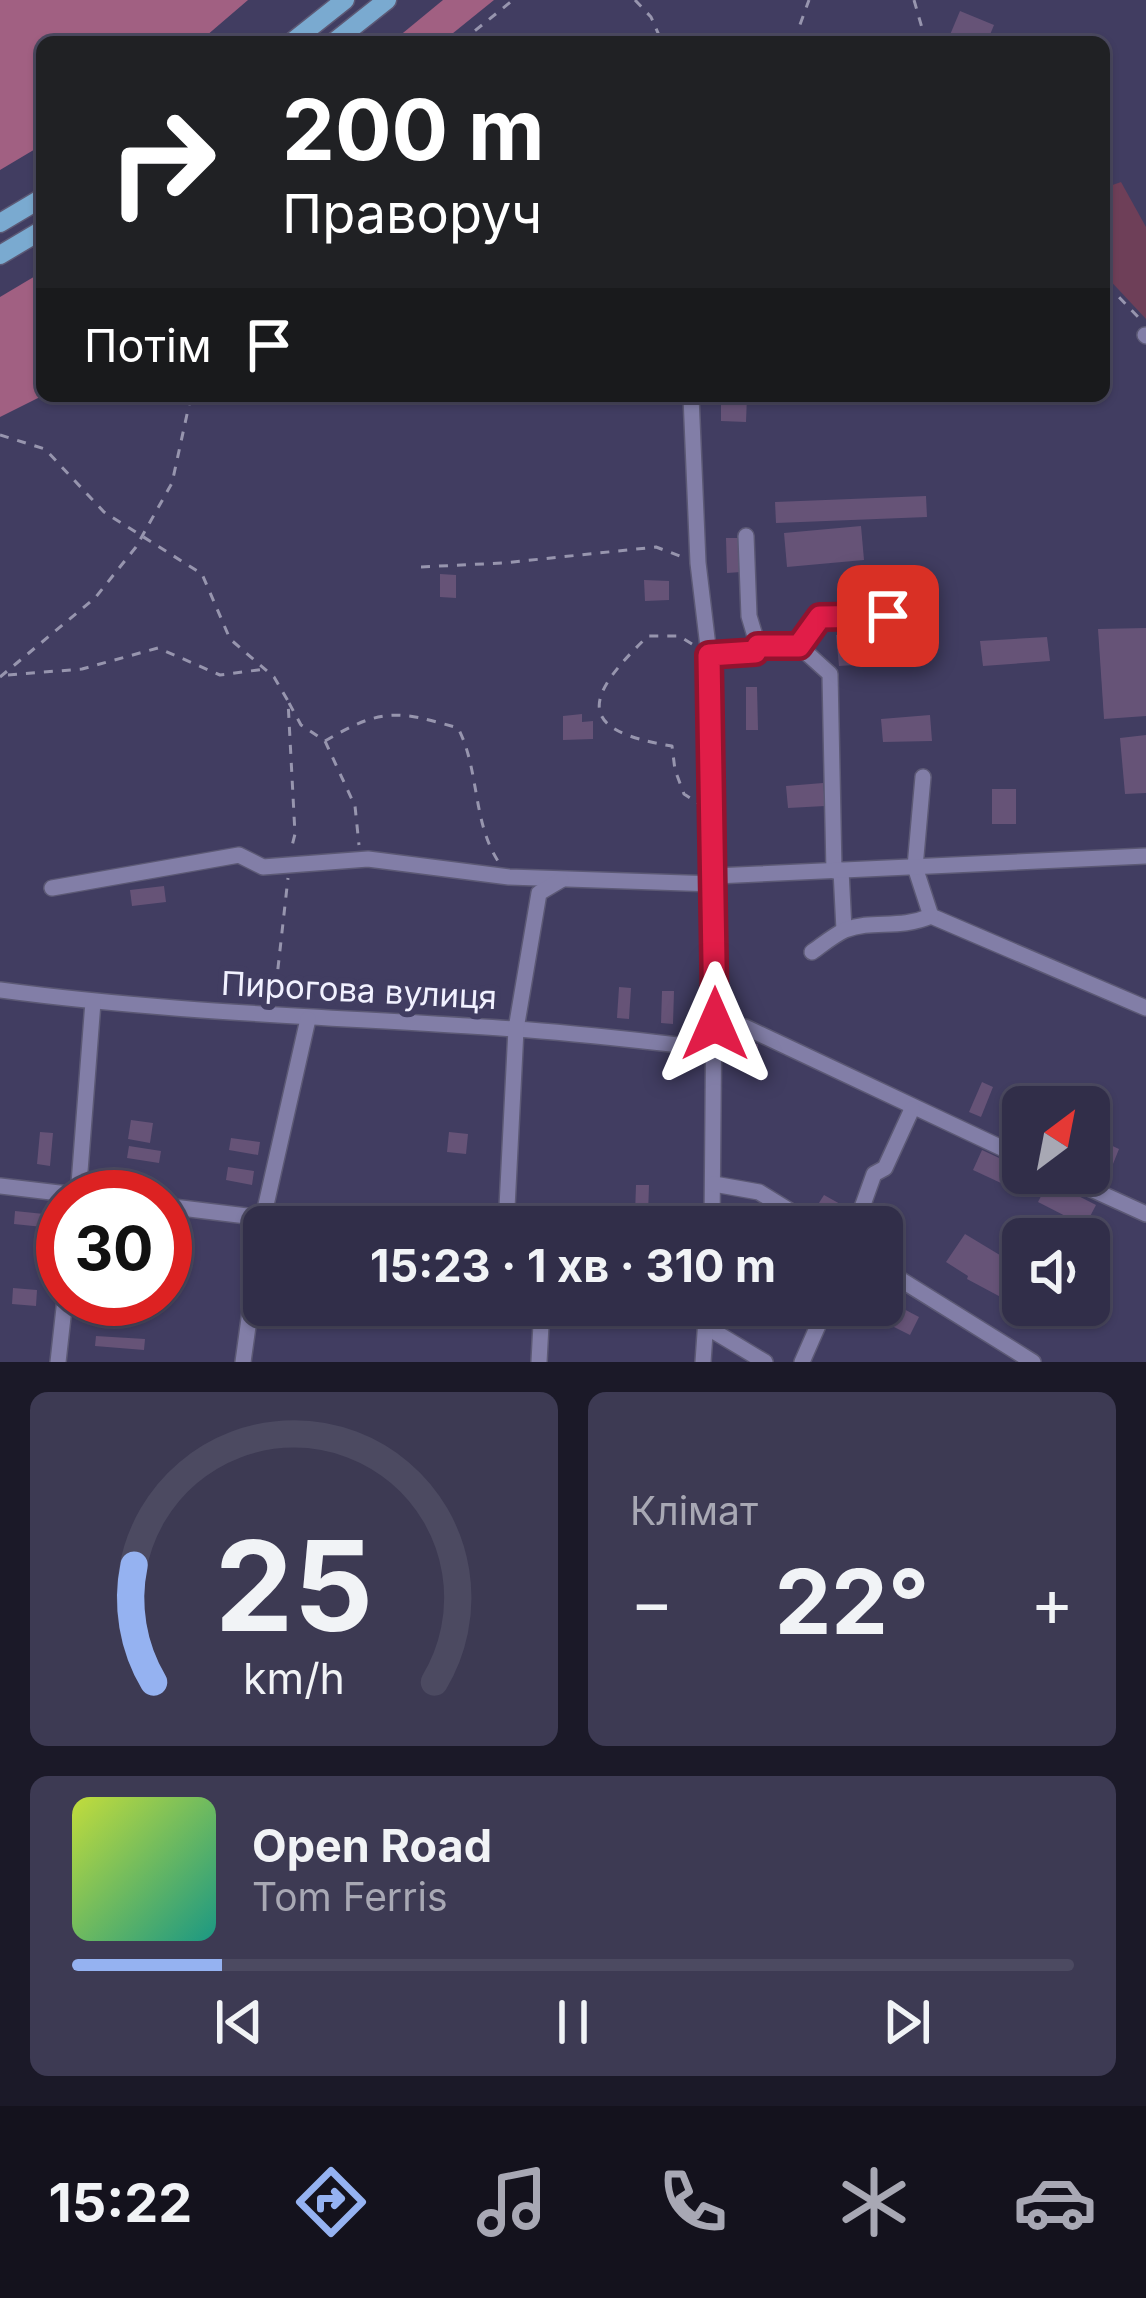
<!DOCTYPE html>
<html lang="uk">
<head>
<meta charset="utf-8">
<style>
  :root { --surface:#312e49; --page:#3d3a53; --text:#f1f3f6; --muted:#a8a8b4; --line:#4c4a61; --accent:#95b2f1 }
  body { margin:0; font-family:Inter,sans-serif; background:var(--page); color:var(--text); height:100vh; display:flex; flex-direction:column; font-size:45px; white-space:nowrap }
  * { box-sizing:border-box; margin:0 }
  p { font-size:39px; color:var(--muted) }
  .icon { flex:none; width:66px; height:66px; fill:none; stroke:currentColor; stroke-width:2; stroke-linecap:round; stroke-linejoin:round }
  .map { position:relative; height:1362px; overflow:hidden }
  .details { display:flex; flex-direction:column; gap:30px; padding:30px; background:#1b1928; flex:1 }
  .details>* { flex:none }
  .banner { position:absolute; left:36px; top:36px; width:1074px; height:366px; border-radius:18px; box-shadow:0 3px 9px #0004,0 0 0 3px var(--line); background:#202124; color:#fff; overflow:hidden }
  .needle { width:78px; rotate:32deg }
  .tools { position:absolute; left:1002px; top:1086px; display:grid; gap:24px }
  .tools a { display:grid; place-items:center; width:108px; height:108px; border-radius:18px; background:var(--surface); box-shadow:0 3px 9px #0004,0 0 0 3px var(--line); font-size:60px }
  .speed { position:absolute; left:36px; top:1170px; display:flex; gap:24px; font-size:60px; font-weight:700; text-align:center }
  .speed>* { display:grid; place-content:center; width:156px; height:156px; border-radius:50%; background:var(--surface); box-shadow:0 3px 9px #0004,0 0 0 3px var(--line); line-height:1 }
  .speed .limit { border:18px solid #d22; background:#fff; color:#111 }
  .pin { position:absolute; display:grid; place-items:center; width:102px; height:102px; color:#fff; margin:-51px; border-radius:24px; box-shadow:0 6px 18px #0006 }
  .me { position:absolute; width:132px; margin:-66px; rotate:0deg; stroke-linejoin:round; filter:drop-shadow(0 0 9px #0008) }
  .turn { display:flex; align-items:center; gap:42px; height:252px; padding:0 48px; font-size:54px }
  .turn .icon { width:156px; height:156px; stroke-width:2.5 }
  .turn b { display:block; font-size:84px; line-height:102px }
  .then { display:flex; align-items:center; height:114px; padding:0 48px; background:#0003; gap:24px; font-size:45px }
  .big { font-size:90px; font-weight:700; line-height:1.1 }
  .details .card { flex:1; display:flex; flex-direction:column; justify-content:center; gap:18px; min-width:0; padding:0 42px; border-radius:18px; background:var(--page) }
  .details .dial { align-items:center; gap:0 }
  .dial svg { height:312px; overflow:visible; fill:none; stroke:var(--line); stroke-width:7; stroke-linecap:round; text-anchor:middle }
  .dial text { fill:var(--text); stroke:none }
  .song { display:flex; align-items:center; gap:36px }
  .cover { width:144px; height:144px; border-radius:18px; background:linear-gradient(135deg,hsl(70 70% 55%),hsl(170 70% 35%)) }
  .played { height:12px; border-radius:6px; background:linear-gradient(90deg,var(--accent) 15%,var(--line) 15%) }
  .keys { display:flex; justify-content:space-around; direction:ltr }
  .heat { display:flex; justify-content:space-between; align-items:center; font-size:66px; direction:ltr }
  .details .tiles { flex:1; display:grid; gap:30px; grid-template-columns:1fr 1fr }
  .card:last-child { grid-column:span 2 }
  .trip { position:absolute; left:243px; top:1206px; width:660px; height:120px; border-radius:18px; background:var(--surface); box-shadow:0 3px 9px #0004,0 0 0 3px var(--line); font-weight:700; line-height:120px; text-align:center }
  .menu { display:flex; height:192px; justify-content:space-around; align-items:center; background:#14121d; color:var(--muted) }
  .menu .icon { width:84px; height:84px }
  .menu .current { color:var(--accent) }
  .menu b { font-size:54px; color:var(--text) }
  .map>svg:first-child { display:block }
  .green { fill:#6e3f58 }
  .forest { fill:#a16082 }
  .building { fill:#665377 }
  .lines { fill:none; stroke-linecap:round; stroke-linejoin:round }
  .minor-casing { stroke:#5c5975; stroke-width:18 }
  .major-casing { stroke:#5c5975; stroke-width:21 }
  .path { stroke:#9795ae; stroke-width:3; stroke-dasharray:9 9; stroke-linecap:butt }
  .minor { stroke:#827ea7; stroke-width:15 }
  .major { stroke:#7aaad0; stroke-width:18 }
  .route-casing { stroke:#92132f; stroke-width:30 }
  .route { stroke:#e11d48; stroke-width:21 }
  .labels { text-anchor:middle; stroke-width:12; stroke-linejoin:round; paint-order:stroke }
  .street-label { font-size:33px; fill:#f1f1ff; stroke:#413d61 }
</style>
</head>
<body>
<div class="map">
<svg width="1146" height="1362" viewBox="0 0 1146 1362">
  <rect width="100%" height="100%" fill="#413d61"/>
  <path class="green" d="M1121 182 1146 227V319L1104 274V188Z"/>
  <g class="forest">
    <path d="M0 0H248L199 42H42V145L0 170Z"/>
    <path d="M443 0H494L442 42H392Z"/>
    <path d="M42 272V396L0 417V297Z"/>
  </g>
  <g class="building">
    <path d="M960 11 994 25 987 42H947Z"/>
    <path d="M721 396H747L746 422 721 421Z"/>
    <path d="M926 496 927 517 776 523 775 502Z"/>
    <path d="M861 526 864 560 787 567 784 533Z"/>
    <path d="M726 538H739L741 572 727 573Z"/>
    <path d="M440 574 456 575V598L440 597Z"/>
    <path d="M644 580 669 581V600L645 601Z"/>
    <path d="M1146 628V716L1104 719 1098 629Z"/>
    <path d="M915 630 917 661 839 666 836 635Z"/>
    <path d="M1047 637 1050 661 983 666 980 641Z"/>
    <path d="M746 687H757L758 730H746Z"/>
    <path d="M582 714V722L593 721V739L563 740V716Z"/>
    <path d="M930 715 932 741 883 742 881 719Z"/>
    <path d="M1146 735V793L1125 794 1120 738Z"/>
    <path d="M823 783 825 806 788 808 786 786Z"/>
    <rect x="992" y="789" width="24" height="35"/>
    <path d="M164 886 166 902 132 906 130 890Z"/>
    <path d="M619 987 631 988 629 1019 617 1018Z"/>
    <path d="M662 991H674L673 1024 661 1023Z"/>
    <path d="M736 1043 758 1044V1061L735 1060Z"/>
    <path d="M982 1082 993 1087 981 1117 969 1112Z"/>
    <path d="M131 1120 153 1123 150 1143 128 1139Z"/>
    <path d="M40 1132 53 1133 50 1166 37 1164Z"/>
    <path d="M449 1132 468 1134 466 1154 447 1152Z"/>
    <path d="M231 1138 260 1142 258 1155 229 1150Z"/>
    <path d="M1106 1143 1119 1149 1109 1174 1095 1168Z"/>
    <path d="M129 1146 161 1151 159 1163 127 1158Z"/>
    <path d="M982 1150 1023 1169 1016 1190 973 1170Z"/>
    <path d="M228 1167 254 1171 252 1185 226 1180Z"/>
    <path d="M1049 1181 1096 1205 1085 1226 1038 1202Z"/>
    <path d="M636 1185H649L648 1215 635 1214Z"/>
    <path d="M824 1195 851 1210 844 1222 817 1206Z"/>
    <path d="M742 1204 764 1206 762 1225 740 1223Z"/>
    <path d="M15 1211 44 1214 43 1227 14 1224Z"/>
    <path d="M965 1234 1023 1269V1309L967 1279 968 1276 946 1262Z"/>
    <path d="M13 1288 37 1290 36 1306 12 1304Z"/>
    <path d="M900 1307 919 1317 910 1335 890 1325Z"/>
    <path d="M96 1336 145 1339 144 1350 95 1346Z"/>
  </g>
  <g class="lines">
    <defs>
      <g id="minor">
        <path d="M1145 335 1146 336"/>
        <path d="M691 396 698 563 709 655 715 884 712 1227"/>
        <path d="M746 536 749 616 758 646H799L830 674 834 871"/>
        <path d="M799 646 820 618 921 615V644"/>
        <path d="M709 655 755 652 758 646"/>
        <path d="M923 777 915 867 931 916 1146 1008"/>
        <path d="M841 870 844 930"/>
        <path d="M715 876 1146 856"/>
        <path d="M52 888 239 855 263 867 368 859 509 877 715 884"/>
        <path d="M812 952C822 945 834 935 845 930 874 919 898 930 931 916"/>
        <path d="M0 990C171 1013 342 1017 514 1029 581 1033 649 1042 716 1049"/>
        <path d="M715 1024 745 1027 1023 1158"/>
        <path d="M1056 1173 1146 1214"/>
        <path d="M714 1184 759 1192 816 1227"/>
        <path d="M0 1186 93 1197"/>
        <path d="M78 1197 93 1002"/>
        <path d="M165 1206 263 1218 397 1227"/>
        <path d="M506 1227 516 1029 539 893 561 880"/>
        <path d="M855 1227 874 1174 885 1168 912 1109"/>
        <path d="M882 1268 1033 1362"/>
        <path d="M705 1326 765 1362"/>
        <path d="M58 1362 65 1299"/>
        <path d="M243 1362 263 1218 308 1019"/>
        <path d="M539 1362 542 1305"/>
        <path d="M703 1362 707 1305"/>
        <path d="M802 1362 827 1305"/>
      </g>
      <g id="major">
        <path d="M292 42 345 0"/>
        <path d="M334 42 387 0"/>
        <path d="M0 223 42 198"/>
        <path d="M0 255 42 230"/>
      </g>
    </defs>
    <use href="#minor" class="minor-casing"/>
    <use href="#major" class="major-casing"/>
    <g class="path">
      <path d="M635 0 651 17 662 42"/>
      <path d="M914 0 926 42"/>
      <path d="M461 42 513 0"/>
      <path d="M799 42 798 30 809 0"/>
      <path d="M1104 288 1115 293 1143 322"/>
      <path d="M0 435 45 449 104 512 202 574 230 639 274 677 288 701 295 834 291 850"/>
      <path d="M421 567 503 563 656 547 685 558"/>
      <path d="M692 644 679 636H648C587 695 571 730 672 746L675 770 684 794 701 805"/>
      <path d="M8 675 82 669 158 648 220 675 265 669"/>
      <path d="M0 677 95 598 136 547 172 483 191 396"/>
      <path d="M289 703 301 725 325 741 355 806 359 845"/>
      <path d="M325 741C381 708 397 710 458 728 480 770 472 824 500 864"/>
      <path d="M283 1001 275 995 288 878"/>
    </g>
    <use href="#minor" class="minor"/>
    <use href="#major" class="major"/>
  </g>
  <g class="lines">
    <defs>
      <path id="route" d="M715 1024 709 655 755 652 758 646H799L820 617 888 616"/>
    </defs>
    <use href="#route" class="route-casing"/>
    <use href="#route" class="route"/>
  </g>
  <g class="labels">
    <g class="street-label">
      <text transform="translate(359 990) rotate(3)" y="12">Пирогова вулиця</text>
    </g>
  </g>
</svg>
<div class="tools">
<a><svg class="needle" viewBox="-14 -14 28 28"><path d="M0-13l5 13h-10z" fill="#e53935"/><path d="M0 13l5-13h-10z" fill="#a8a8b4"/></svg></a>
<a><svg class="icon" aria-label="sound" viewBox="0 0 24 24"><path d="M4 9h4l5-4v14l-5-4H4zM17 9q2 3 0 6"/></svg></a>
</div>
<div class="speed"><div class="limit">30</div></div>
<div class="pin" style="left:888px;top:616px;background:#d93025"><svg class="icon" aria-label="arrive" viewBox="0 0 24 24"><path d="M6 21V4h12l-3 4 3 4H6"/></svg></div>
<svg class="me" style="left:715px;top:1024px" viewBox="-20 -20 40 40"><path d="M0-17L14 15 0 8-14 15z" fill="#e11d48" stroke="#fff" stroke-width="4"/></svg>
<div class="trip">15:23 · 1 хв · 310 m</div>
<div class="banner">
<div class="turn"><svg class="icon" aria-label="right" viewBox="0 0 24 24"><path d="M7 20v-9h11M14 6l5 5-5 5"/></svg><div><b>200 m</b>Праворуч</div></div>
<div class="then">Потім<svg class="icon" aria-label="arrive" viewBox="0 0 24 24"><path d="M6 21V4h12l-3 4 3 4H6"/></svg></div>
</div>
</div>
<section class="details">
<div class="tiles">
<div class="card dial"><svg viewBox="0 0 100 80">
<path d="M14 69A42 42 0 1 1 86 69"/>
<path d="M14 69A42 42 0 0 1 9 39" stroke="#95b2f1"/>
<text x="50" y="56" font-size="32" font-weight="700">25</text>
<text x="50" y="72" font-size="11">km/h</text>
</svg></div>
<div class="card"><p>Клімат</p>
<div class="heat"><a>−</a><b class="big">22°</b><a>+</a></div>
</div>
<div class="card">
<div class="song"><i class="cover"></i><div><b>Open Road</b><p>Tom Ferris</p></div></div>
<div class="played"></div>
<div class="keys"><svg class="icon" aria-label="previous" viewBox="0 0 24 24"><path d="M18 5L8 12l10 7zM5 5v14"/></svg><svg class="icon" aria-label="pause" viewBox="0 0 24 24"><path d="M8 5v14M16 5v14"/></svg><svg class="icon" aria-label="next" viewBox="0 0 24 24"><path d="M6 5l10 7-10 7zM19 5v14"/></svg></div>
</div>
</div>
</section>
<nav class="menu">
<b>15:22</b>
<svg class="icon current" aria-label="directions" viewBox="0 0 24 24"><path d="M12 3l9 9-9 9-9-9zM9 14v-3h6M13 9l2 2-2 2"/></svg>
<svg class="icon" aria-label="music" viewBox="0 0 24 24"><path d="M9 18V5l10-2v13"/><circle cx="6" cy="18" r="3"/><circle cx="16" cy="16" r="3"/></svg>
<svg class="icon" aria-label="phone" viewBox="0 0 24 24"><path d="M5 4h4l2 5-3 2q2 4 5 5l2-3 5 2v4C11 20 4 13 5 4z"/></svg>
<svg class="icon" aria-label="climate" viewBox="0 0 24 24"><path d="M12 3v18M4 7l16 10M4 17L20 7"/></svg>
<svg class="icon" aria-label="car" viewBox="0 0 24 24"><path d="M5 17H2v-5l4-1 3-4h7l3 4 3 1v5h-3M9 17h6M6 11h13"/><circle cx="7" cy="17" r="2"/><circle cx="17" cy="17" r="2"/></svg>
</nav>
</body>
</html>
